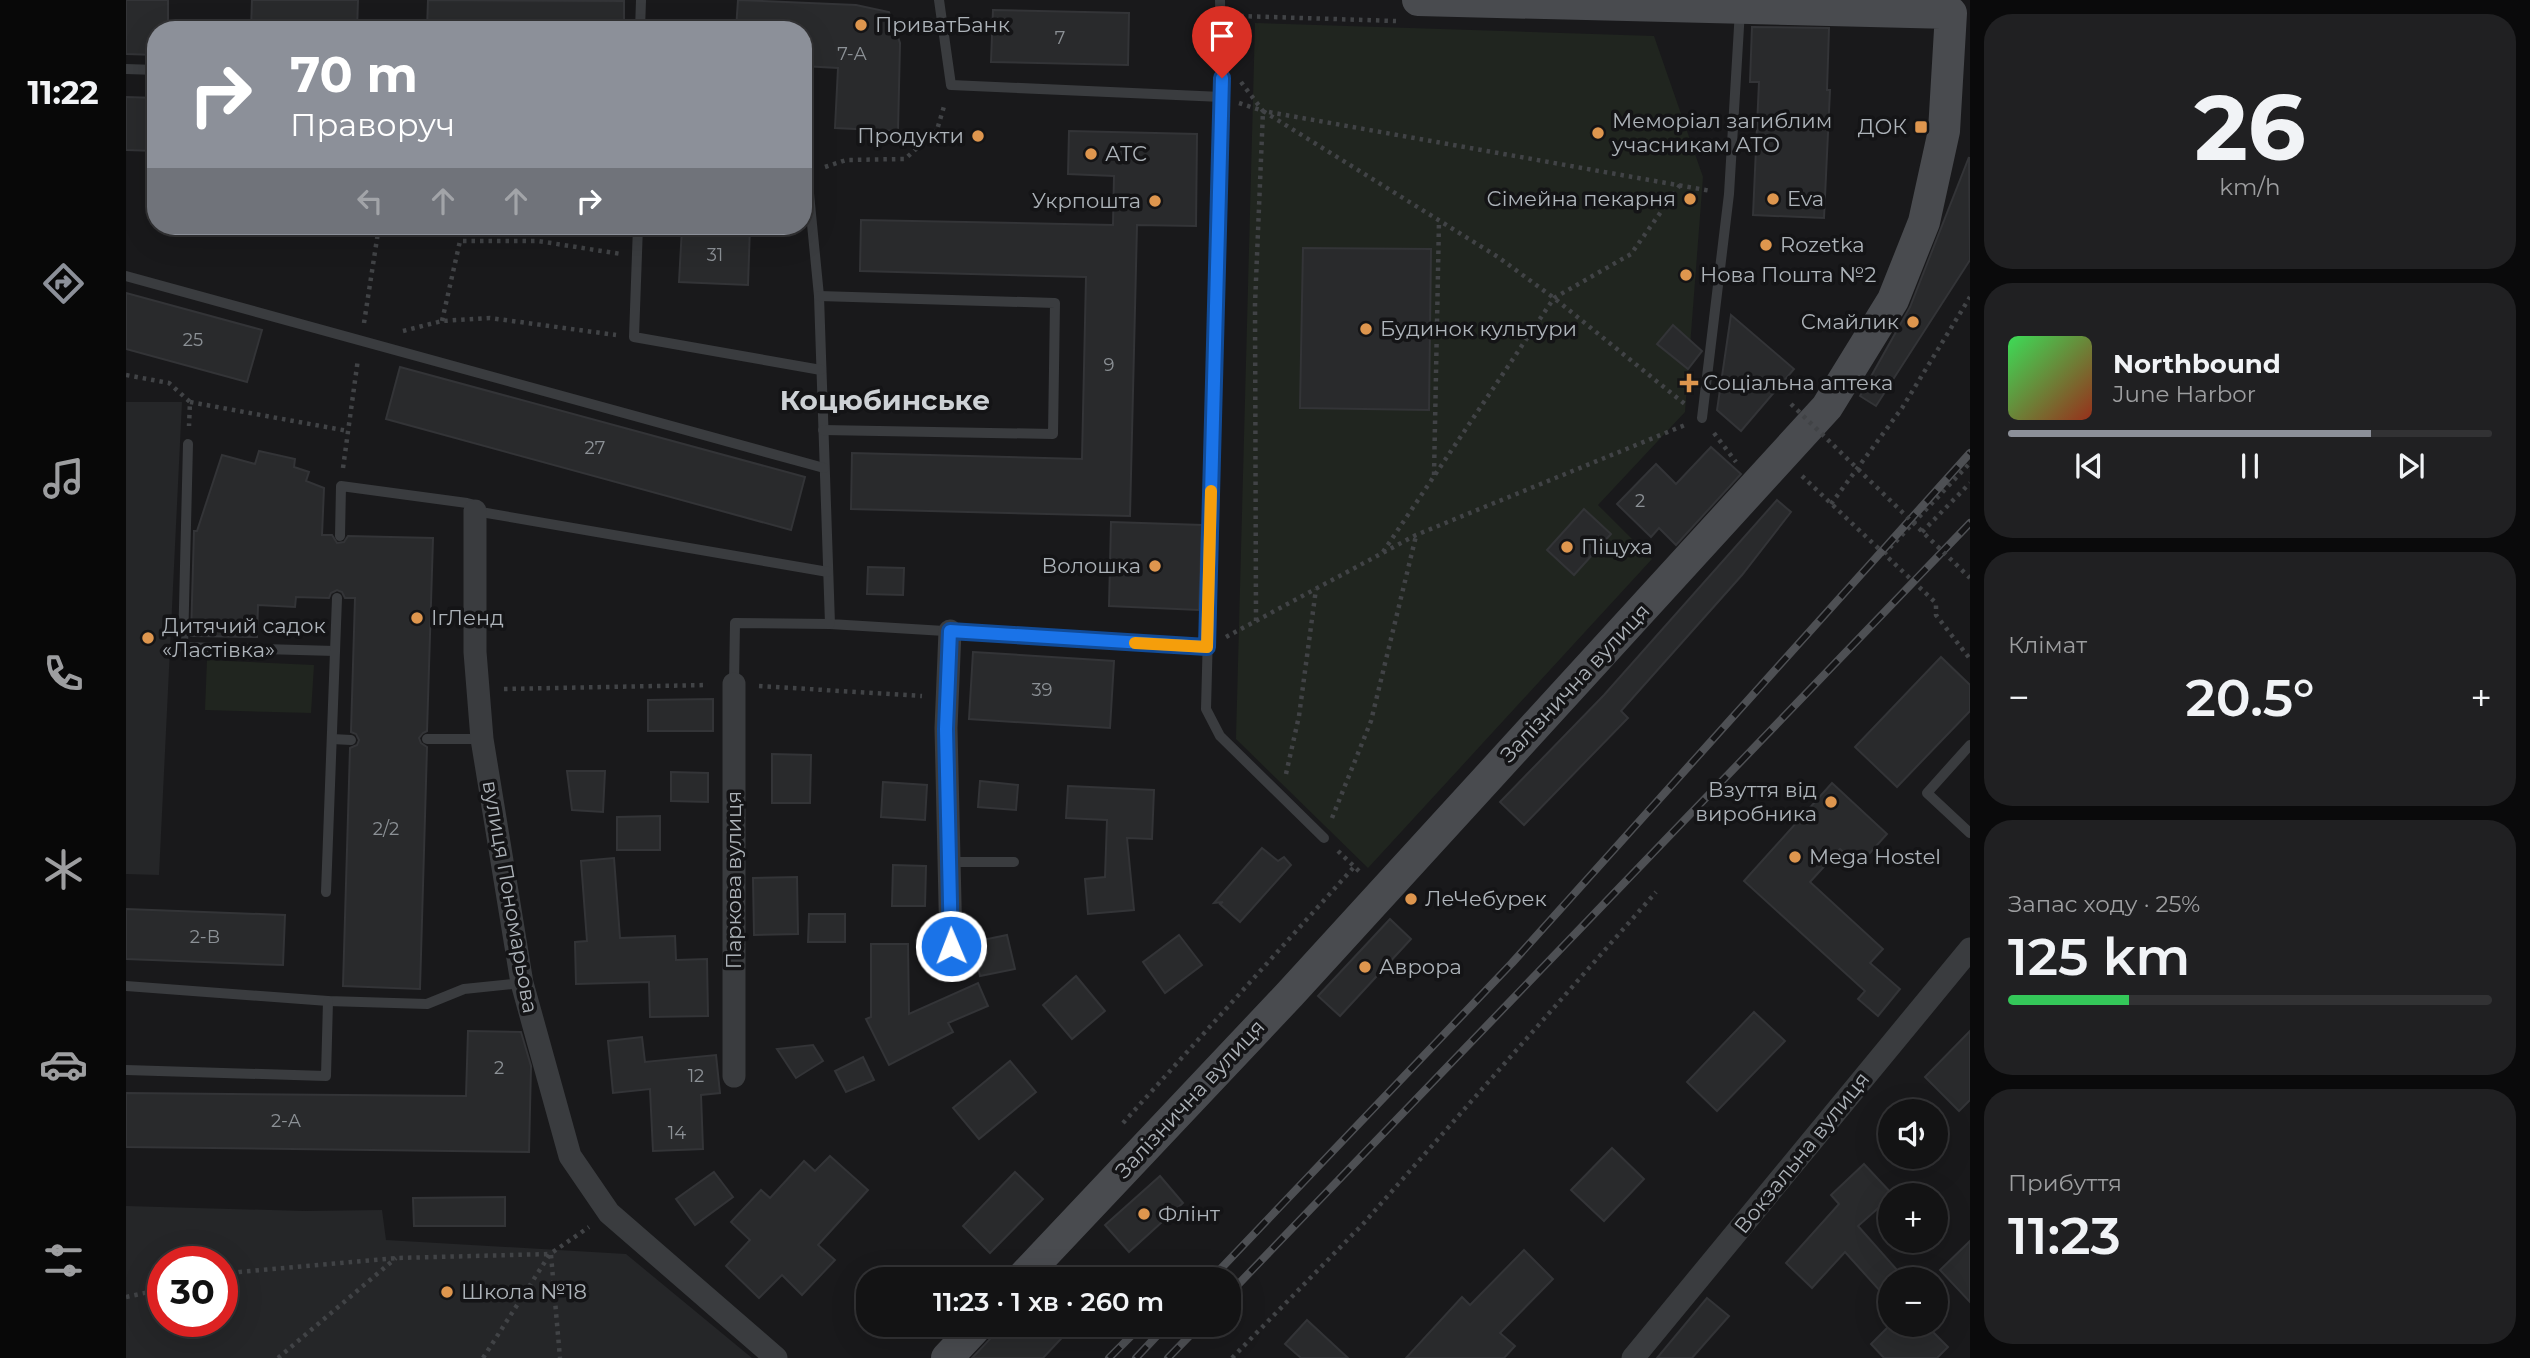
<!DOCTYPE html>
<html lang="uk">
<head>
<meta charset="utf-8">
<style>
  :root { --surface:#131314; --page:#202022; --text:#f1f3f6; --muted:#9d9ea0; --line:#323234; --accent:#8c9099 }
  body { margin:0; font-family:Montserrat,sans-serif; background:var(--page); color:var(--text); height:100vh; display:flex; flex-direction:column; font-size:26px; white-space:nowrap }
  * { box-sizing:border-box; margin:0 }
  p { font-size:23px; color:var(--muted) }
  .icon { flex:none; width:38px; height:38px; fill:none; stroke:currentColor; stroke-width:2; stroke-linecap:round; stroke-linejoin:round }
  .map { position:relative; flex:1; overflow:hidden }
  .panel { display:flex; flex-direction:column; gap:14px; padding:14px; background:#0a0a0b; width:560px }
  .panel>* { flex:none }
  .hud { position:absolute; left:21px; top:21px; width:665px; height:214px; border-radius:28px; box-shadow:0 7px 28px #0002,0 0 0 2px var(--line); background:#8c9099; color:#fff; overflow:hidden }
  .fabs { position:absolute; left:1752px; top:1099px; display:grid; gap:14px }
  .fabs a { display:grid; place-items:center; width:70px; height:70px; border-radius:50%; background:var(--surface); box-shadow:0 7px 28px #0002,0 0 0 2px var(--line); font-size:35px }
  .speed { position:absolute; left:21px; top:1246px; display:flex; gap:14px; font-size:35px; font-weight:700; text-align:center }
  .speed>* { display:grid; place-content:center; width:91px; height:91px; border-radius:50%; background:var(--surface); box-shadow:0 7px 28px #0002,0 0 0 2px var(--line); line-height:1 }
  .speed .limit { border:10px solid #d22; background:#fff; color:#111 }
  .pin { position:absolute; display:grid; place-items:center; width:60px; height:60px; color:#fff; margin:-72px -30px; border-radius:50% 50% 50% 0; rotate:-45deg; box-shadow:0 0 7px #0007 }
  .pin .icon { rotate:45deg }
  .me { position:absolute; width:77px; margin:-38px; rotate:359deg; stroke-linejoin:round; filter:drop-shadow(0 0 5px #0008) }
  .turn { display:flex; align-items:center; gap:24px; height:147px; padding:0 28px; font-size:32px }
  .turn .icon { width:91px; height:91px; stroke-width:2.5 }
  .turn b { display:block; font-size:49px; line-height:60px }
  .lanes { display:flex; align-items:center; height:66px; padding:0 28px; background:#0003; justify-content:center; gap:35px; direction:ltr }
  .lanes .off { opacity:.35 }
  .big { font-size:52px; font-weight:600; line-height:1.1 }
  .panel .widget { flex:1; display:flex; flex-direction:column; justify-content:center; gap:10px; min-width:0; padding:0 24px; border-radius:28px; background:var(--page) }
  .panel .dial { align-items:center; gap:0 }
  .dial b { font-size:91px; line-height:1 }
  .song { display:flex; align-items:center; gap:21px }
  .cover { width:84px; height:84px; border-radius:10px; background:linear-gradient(135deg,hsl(130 70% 55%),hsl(10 70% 35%)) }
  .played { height:7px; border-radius:4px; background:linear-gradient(90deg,var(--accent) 75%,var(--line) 75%) }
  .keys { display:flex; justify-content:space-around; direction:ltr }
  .heat { display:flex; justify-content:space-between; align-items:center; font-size:38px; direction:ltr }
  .charge { height:10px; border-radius:5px; background:linear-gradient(90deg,#34c759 25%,var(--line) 0) }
  .trip { position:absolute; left:730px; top:1267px; width:385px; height:70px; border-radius:28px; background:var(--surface); box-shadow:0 7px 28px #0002,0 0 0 2px var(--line); font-weight:600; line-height:70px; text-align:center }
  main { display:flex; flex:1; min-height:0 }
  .dock { display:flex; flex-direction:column; width:126px; justify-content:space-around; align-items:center; background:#080808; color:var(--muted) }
  .dock .icon { width:49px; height:49px }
  .dock .active { color:var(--accent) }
  .dock b { font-size:32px; color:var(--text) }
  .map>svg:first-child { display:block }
  .built { fill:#252628; fill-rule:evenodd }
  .green { fill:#20251f }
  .building { fill:#292a2c; stroke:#333437; stroke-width:2 }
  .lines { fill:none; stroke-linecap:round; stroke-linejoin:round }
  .path { stroke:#414346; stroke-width:4.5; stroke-dasharray:3.5 5; stroke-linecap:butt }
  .lane { stroke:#3a3c3f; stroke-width:10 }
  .street { stroke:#3a3c3f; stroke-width:23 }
  .secondary { stroke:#494b4f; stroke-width:32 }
  .rail-casing { stroke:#4e5054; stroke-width:8 }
  .rail { stroke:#141416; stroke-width:5; stroke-dasharray:16; stroke-linecap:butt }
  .path-bridge { stroke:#414346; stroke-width:4.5; stroke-dasharray:3.5 5; stroke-linecap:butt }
  .route-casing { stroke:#114b97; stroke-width:18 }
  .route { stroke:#1a73e8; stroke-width:12 }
  .slow { stroke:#f59e0b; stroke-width:12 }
  .poi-dot { fill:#de964e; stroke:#141416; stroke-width:2.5 }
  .labels { text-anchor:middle; stroke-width:7; stroke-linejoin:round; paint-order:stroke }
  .number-label { font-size:18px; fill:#8c9196 }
  .poi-label { font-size:21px; fill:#adb3b9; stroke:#141416; text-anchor:start }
  .street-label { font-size:21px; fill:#adb3b9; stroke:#141416 }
  .district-label { font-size:28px; font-weight:bold; fill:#cdd1d5; stroke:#141416 }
</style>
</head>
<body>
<main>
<nav class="dock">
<b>11:22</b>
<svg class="icon active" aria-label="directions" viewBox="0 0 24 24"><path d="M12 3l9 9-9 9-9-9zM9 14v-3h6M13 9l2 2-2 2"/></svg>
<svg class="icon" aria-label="music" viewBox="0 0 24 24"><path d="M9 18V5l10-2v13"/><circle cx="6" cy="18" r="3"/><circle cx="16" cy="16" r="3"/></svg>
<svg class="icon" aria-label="phone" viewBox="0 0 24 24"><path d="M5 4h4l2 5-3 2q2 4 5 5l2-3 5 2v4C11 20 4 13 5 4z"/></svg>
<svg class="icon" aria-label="climate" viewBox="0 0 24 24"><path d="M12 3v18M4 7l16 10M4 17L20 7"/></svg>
<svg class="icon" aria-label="car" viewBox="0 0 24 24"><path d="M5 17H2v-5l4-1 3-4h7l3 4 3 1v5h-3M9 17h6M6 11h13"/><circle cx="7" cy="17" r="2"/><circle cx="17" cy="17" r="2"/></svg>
<svg class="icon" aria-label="filters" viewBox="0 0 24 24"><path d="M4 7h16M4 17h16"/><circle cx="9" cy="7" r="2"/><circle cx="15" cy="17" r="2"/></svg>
</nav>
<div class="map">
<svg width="1844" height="1358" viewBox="0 0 1844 1358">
  <rect width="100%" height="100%" fill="#19191b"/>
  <g class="built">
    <path d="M0 402H56L33 875 0 874Z"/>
    <path d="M0 1206 178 1211 256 1210 260 1240 500 1254 626 1358H0ZM37 1262H96V1321H37Z"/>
  </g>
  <g class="green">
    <path d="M1129 23 1528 36 1577 177 1559 412 1472 505 1526 559 1242 868 1110 739Z"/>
    <path d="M81 660 188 665 185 713 79 710Z"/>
  </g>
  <g class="building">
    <path d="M0 0H42V30H30V55L0 54Z"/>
    <path d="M126 0H232L231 30H125Z"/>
    <path d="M302 0 498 1V30H301Z"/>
    <path d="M612 0 730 5 763 12 774 43 772 131 709 128 712 68 677 66V30H610Z"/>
    <path d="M867 10 1003 13 1002 65 865 62Z"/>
    <path d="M1626 27 1703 28 1701 90H1704L1698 218 1627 215 1633 82H1624Z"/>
    <path d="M0 97 30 98V151L0 150Z"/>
    <path d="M943 131 1071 134 1070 226 1011 225 1004 516 725 509 726 453 956 459 960 277 734 271 735 220 987 225 988 176 942 174Z"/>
    <path d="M1843 157 1844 260 1750 406 1734 396 1784 307Z"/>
    <path d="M569 226H624L622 285 553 282 556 228H569Z"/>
    <path d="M1177 248 1305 249 1303 410 1174 408Z"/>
    <path d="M0 293 136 330 121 382 0 349Z"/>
    <path d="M1605 315 1668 369 1615 431 1591 410Z"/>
    <path d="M1547 325 1576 351 1562 369 1531 344Z"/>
    <path d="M274 367 679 477 665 530 260 419Z"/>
    <path d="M1585 447 1615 474 1550 545 1533 528 1525 537 1491 504 1530 464 1550 484Z"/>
    <path d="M133 451 169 459 168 467 183 472 180 481 198 488 196 535H206L211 543 218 542 222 536 307 538 301 731 297 733 293 738 295 743 301 747 294 989 217 986 224 748 231 745 233 740 230 734 225 732 229 598H219L216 592 211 590 205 593 203 598 170 597 169 607 132 605 131 637 65 636 68 531H71L96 455 129 464Z"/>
    <path d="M1651 500 1665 512 1616 575 1495 711 1502 718 1398 825 1374 802 1478 695Z"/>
    <path d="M1458 509 1485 534 1448 575 1421 550Z"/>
    <path d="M985 522 1076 525 1073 610 983 606Z"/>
    <path d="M742 567 778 568 777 595 741 594Z"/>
    <path d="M847 652 988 661 984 728 843 719Z"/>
    <path d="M1815 657 1844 685V711L1771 787 1729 747Z"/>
    <path d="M587 699V731H522V700Z"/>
    <path d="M646 754 685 755 684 803H646Z"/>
    <path d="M441 771H479L477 812 446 810Z"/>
    <path d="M545 772 582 773V802L545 801Z"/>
    <path d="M854 781 892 785 890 810 852 807Z"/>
    <path d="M757 782 801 785 799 820 755 817Z"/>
    <path d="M1706 783 1761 834 1732 866 1714 849 1684 882 1757 949 1744 963 1774 989 1752 1016 1732 999 1739 991 1618 881Z"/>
    <path d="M942 786 1028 790 1026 839 1001 838 1008 910 962 914 959 879 979 877 981 820 940 818Z"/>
    <path d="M534 816V850H491V817Z"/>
    <path d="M1136 848 1152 861 1158 857 1165 865 1114 922 1094 904 1097 902 1088 903Z"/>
    <path d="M488 858 494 938 549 936 550 960 581 959 582 1016 524 1017 523 982 450 984 449 942 461 941 455 861Z"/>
    <path d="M767 865 800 866 799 906H766Z"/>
    <path d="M671 877 672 934 628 935 627 878Z"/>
    <path d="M0 909 159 915 157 965 0 959Z"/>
    <path d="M683 914H719V942H682Z"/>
    <path d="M1264 919 1285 939 1214 1016 1192 996Z"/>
    <path d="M881 935 889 969 854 976 847 942Z"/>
    <path d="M1053 935 1076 965 1039 993 1017 962Z"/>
    <path d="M745 944H782L783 1014 852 983 862 1006 822 1023 827 1032 763 1065 740 1019 745 1017Z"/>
    <path d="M950 976 979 1011 946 1039 917 1005Z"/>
    <path d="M1628 1012 1659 1041 1591 1111 1561 1082Z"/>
    <path d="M342 1031 395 1032 405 1066 403 1152 0 1147V1093L340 1096Z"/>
    <path d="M1844 1031V1100L1833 1111 1799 1077Z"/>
    <path d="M516 1037 519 1062 590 1055 594 1093 575 1095 577 1149 527 1151 524 1089 487 1093 482 1041Z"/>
    <path d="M687 1045 697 1061 670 1078 651 1049Z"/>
    <path d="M737 1057 748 1080 720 1092 709 1071Z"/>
    <path d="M884 1061 910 1092 853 1139 827 1108Z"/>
    <path d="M1486 1148 1518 1179 1478 1221 1445 1190Z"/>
    <path d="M704 1156 742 1190 692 1245 709 1260 676 1295 656 1275 633 1298 600 1266 624 1240 605 1222 635 1190 644 1198 678 1161 689 1171Z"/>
    <path d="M1738 1164 1767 1195 1732 1226 1779 1279H1764V1302L1719 1252 1686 1288 1660 1263 1713 1204 1705 1195Z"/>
    <path d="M588 1172 607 1197 569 1225 550 1199Z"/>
    <path d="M889 1172 917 1199 864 1253 837 1226Z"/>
    <path d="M1034 1176 1057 1203 1003 1252 979 1225Z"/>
    <path d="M379 1197V1226H288L287 1198Z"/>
    <path d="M1844 1241V1302L1814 1270Z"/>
    <path d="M1398 1250 1427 1279 1374 1333 1389 1346 1378 1358H1280L1336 1297 1344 1305Z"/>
    <path d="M1581 1298 1603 1316 1566 1358H1531Z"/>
    <path d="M1181 1320 1222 1358H1175L1159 1344Z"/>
    <path d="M873 1325H948L917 1358H846L865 1338Z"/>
    <path d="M1764 1325H1800L1822 1347 1811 1358H1758L1745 1344Z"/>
  </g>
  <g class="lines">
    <g class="path">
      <path d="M1114 16 1270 21"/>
      <path d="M1115 82 1137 111 1585 191"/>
      <path d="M1113 103 1137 111 1372 257 1428 298 1560 405"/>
      <path d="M699 167 720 160 779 159 811 130 819 103"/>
      <path d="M316 321 334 241H412L495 254"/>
      <path d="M238 323 253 226"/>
      <path d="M277 331 316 321 364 318 490 335"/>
      <path d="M0 375 43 383 64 402 63 426"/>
      <path d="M64 402 222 431"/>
      <path d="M1588 433 1610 462"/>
      <path d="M217 468 232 359"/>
      <path d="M1308 475 1313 221"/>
      <path d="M1676 476 1810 603V615L1844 659"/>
      <path d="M1705 504 1776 408 1844 297"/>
      <path d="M1796 532 1844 483"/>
      <path d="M1257 552 1428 298 1505 254 1554 185"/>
      <path d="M1758 554 1844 463"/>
      <path d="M1130 621 1129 304 1137 111"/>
      <path d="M1100 637 1290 535 1559 425"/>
      <path d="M633 686 796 696"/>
      <path d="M378 689 582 685"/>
      <path d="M1160 774 1173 716 1190 589"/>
      <path d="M1206 818 1245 721 1290 536"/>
      <path d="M1212 851 1236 874"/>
      <path d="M997 1123 1228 867"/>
      <path d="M425 1255 434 1358"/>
      <path d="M96 1276 113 1272 271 1258 424 1254"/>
      <path d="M856 1279 867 1267"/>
      <path d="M0 1297 37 1289"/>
      <path d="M152 1358 270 1258"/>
      <path d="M357 1358 424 1254 463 1227"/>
      <path d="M1106 1358 1237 1224 1530 892"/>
    </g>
    <g class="lane">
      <path d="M813 0 825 85 1096 97"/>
      <path d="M1094 0 1096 97 1080 709 1094 736 1198 838"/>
      <path d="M514 30 515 0"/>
      <path d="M0 69 30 70"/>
      <path d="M677 160 681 173 693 296 704 624 1081 647"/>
      <path d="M512 226 508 337 695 370"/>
      <path d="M0 276 698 468"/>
      <path d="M693 296 929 303 927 434 697 430"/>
      <path d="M1576 418 1603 194 1614 10"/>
      <path d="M62 444 57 647 209 651"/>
      <path d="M214 536 215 486 341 503 345 504 349 511 702 572"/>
      <path d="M608 684 609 623 704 624"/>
      <path d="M206 739 225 740"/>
      <path d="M301 739H356"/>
      <path d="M1844 745 1801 793 1844 833"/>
      <path d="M823 862H888"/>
      <path d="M200 892 211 598"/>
      <path d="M0 986 202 1001 301 1004 338 989 396 983"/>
      <path d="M0 1070 200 1076 202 1001"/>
    </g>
    <g class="street">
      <path d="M349 511V652L356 739 396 983 444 1156 483 1213 650 1358"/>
      <path d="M824 631 820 728 825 946"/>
      <path d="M608 1076V684"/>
      <path d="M1507 1358 1844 949"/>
    </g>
    <g class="secondary">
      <path d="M895 1279 1164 994 1701 407 1767 300 1798 222 1818 131 1825 13 1292 0"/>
      <path d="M821 1358 852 1325"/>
    </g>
    <defs>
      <g id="rail">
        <path d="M1085 1279 1386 963 1844 453"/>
        <path d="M1102 1295 1844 523"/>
        <path d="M983 1358 1016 1325"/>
        <path d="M1010 1358 1041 1325"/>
        <path d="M1042 1358 1074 1325"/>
      </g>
    </defs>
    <use href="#rail" class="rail-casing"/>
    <use href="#rail" class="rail"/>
    <path class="path-bridge" d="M1665 404 1844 578"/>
  </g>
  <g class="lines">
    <defs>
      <path id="route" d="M825 946 820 729 824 631 1081 647 1096 78"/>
    </defs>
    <use href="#route" class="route-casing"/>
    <use href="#route" class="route"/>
    <path class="slow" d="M1009 643 1081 647 1085 491"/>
  </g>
  <g class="poi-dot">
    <circle cx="735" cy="25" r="7"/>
    <rect x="1788" y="120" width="14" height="14" rx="3.5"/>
    <circle cx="1472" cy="133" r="7"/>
    <circle cx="852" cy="136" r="7"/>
    <circle cx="965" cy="154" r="7"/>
    <circle cx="1564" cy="199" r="7"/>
    <circle cx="1647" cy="199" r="7"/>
    <circle cx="1029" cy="201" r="7"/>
    <circle cx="1640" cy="245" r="7"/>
    <circle cx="1560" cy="275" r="7"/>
    <circle cx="1787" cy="322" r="7"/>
    <circle cx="1240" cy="329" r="7"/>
    <path d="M1559.5 372.5h7v7h7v7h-7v7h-7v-7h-7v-7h7z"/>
    <circle cx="1441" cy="547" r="7"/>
    <circle cx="1029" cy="566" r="7"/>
    <circle cx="291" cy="618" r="7"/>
    <circle cx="22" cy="638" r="7"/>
    <circle cx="1705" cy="802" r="7"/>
    <circle cx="1669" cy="857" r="7"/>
    <circle cx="1285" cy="899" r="7"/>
    <circle cx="1239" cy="967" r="7"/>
    <circle cx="1018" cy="1214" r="7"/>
    <circle cx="321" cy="1292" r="7"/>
  </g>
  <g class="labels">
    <g class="number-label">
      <text x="934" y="44">7</text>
      <text x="726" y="60">7-А</text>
      <text x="589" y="261">31</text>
      <text x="67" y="346">25</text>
      <text x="983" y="371">9</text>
      <text x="469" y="454">27</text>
      <text x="1514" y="507">2</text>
      <text x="916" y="696">39</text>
      <text x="260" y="835">2/2</text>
      <text x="79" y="943">2-В</text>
      <text x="373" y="1074">2</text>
      <text x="570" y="1082">12</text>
      <text x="160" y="1127">2-А</text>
      <text x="551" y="1139">14</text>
    </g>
    <g class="poi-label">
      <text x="749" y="32">ПриватБанк</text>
      <text x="1486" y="128">Меморіал загиблим<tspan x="1486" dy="24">учасникам АТО</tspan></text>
      <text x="1781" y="134" text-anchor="end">ДОК</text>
      <text x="838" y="143" text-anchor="end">Продукти</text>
      <text x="979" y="161">АТС</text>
      <text x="1550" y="206" text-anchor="end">Сімейна пекарня</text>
      <text x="1661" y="206">Eva</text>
      <text x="1015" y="208" text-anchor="end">Укрпошта</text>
      <text x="1654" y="252">Rozetka</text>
      <text x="1574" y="282">Нова Пошта №2</text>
      <text x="1773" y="329" text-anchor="end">Смайлик</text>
      <text x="1254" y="336">Будинок культури</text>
      <text x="1577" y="390">Соціальна аптека</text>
      <text x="1455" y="554">Піцуха</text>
      <text x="1015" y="573" text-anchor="end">Волошка</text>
      <text x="305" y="625">ІгЛенд</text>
      <text x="36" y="633">Дитячий садок<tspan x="36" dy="24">«Ластівка»</tspan></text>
      <text x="1691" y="797" text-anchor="end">Взуття від<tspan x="1691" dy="24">виробника</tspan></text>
      <text x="1683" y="864">Mega Hostel</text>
      <text x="1299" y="906">ЛеЧебурек</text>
      <text x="1253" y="974">Аврора</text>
      <text x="1032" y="1221">Флінт</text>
      <text x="335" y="1299">Школа №18</text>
    </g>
    <g class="street-label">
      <text transform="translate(1449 683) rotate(-47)" y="7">Залізнична вулиця</text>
      <text transform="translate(608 880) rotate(-90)" y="7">Паркова вулиця</text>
      <text transform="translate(384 897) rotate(80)" y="7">вулиця Пономарьова</text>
      <text transform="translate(1064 1099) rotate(-47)" y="7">Залізнична вулиця</text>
      <text transform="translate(1676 1153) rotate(-51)" y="7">Вокзальна вулиця</text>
    </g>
    <g class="district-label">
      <text x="759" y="410">Коцюбинське</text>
    </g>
  </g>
</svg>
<div class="fabs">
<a><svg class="icon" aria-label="sound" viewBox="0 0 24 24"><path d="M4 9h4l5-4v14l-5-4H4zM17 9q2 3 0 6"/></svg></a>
<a>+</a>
<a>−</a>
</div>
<div class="speed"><div class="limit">30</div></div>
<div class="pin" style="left:1096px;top:78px;background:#d93025"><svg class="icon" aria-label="arrive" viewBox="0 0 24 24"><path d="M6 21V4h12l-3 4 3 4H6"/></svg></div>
<svg class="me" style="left:825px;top:946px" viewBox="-20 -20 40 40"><circle r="17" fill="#1a73e8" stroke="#fff" stroke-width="3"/><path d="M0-11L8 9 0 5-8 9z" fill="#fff"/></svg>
<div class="trip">11:23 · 1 хв · 260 m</div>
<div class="hud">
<div class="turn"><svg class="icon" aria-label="right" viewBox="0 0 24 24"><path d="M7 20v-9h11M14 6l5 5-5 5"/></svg><div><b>70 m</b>Праворуч</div></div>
<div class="lanes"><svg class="icon off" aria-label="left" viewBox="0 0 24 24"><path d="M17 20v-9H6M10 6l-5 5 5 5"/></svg><svg class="icon off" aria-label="ahead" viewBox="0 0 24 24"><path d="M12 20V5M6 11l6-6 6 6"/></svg><svg class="icon off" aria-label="ahead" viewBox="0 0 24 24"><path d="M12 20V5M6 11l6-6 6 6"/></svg><svg class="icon" aria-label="right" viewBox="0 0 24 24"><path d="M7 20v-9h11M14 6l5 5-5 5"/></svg></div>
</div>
</div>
<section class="panel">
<div class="widget dial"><b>26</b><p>km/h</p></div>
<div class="widget">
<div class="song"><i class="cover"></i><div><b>Northbound</b><p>June Harbor</p></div></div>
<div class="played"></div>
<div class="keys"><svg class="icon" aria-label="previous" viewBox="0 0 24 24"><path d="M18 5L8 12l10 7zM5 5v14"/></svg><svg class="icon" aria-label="pause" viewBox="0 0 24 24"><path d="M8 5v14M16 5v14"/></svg><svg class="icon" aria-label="next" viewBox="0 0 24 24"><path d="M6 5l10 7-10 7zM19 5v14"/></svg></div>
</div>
<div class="widget"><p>Клімат</p>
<div class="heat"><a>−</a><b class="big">20.5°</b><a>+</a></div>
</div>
<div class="widget"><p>Запас ходу · 25%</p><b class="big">125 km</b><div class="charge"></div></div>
<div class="widget"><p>Прибуття</p><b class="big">11:23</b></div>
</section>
</main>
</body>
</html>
